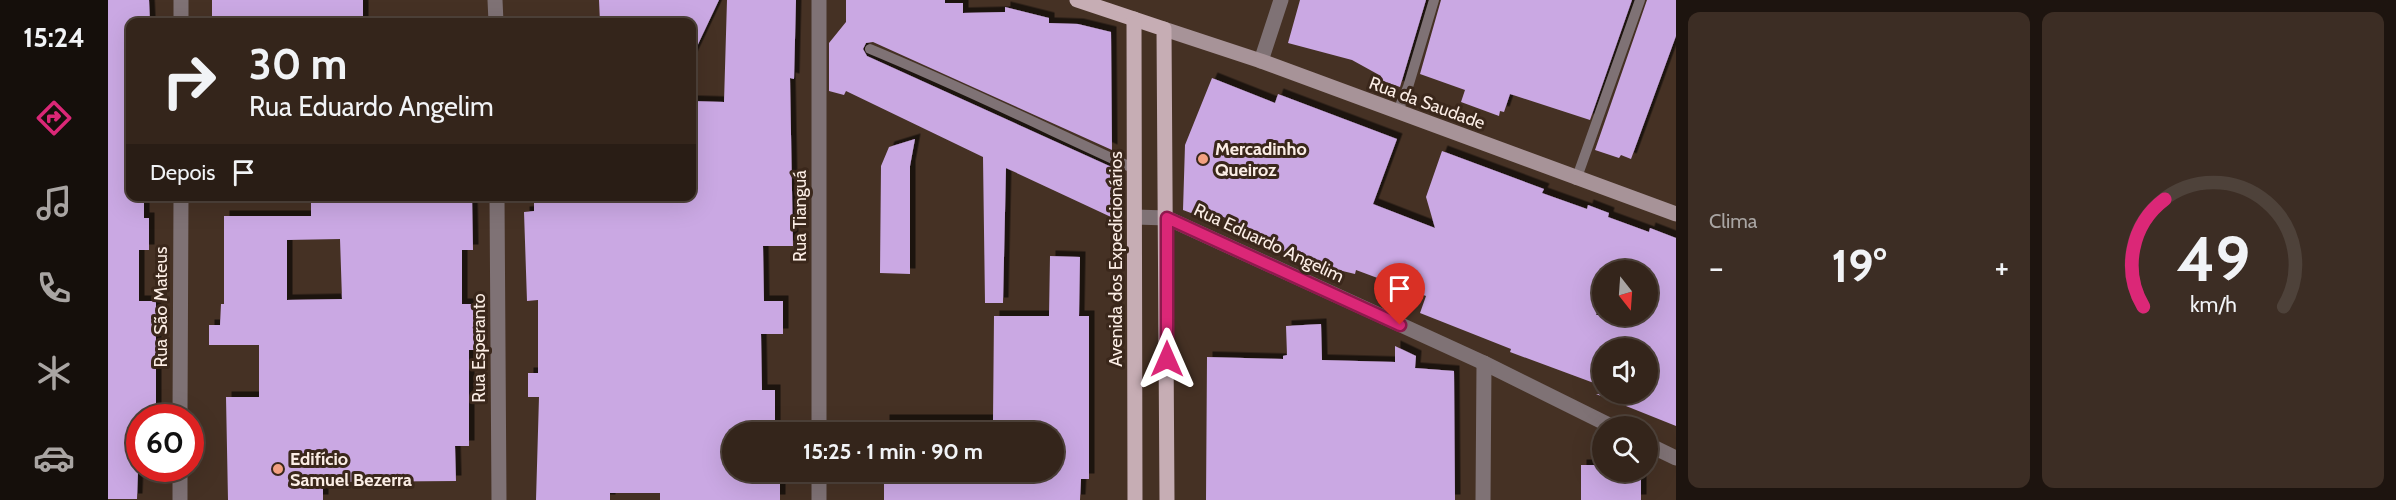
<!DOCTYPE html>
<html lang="pt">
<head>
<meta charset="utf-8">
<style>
  :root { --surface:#34251b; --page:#3c2d24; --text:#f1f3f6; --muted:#a9a5a3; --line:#4e423a; --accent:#db2777 }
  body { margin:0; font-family:Cabin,sans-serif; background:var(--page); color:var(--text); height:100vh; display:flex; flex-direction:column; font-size:22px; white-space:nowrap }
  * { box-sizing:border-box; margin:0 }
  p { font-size:20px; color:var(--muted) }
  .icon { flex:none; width:33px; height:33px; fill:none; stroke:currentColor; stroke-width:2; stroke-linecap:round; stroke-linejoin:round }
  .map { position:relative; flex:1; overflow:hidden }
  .panel { display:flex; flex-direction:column; gap:12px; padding:12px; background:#1d140f; width:720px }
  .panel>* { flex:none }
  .top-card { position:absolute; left:18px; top:18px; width:570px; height:183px; border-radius:12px; box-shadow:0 6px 24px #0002,0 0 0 2px var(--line); background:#34251b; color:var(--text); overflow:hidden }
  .needle { width:39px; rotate:163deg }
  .buttons { position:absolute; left:1484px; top:260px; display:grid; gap:12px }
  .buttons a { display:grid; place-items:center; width:66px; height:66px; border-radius:50%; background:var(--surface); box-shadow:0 6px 24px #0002,0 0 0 2px var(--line); font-size:30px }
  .speed { position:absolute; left:18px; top:404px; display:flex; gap:12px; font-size:30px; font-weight:700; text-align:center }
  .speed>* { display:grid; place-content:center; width:78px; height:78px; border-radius:50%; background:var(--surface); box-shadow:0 6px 24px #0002,0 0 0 2px var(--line); line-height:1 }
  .speed .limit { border:9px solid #d22; background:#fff; color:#111 }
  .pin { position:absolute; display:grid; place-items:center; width:51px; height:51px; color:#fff; margin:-62px -26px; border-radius:50% 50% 50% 0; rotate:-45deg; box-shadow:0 0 6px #0007 }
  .pin .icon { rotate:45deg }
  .me { position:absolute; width:66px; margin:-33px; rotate:0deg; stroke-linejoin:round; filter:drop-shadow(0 0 4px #0008) }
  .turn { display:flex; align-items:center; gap:21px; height:126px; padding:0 24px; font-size:27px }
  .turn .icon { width:78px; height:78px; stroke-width:2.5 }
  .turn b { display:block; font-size:42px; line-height:51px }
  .then { display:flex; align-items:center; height:57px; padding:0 24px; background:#0003; gap:12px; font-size:22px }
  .big { font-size:45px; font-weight:700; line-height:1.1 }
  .panel .card { flex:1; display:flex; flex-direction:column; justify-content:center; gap:9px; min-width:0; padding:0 21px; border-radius:12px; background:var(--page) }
  .panel .dial { align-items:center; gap:0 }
  .dial svg { height:156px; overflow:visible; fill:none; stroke:var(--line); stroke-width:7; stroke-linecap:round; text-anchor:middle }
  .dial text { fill:var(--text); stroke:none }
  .heat { display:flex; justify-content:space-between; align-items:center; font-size:33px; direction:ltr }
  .panel .tiles { flex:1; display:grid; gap:12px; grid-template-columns:repeat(2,1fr) }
  .trip { position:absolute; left:614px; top:422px; width:342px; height:60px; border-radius:30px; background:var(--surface); box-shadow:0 6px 24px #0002,0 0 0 2px var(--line); font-weight:700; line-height:60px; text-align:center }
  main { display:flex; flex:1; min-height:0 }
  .menu { display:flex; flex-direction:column; width:108px; justify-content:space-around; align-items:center; background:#150f0b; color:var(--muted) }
  .menu .icon { width:42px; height:42px }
  .menu .current { color:var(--accent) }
  .menu b { font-size:27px; color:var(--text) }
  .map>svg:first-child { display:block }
  .building { fill:#caa8e3; fill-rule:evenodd; filter:url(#shadow) }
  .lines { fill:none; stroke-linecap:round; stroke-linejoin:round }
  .service { stroke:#7f7275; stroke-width:10 }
  .minor { stroke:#7f7275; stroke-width:15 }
  .secondary { stroke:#a79398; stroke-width:15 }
  .primary { stroke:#c6adb4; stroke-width:15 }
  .route-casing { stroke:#8e194d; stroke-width:15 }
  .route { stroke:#db2777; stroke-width:10 }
  .poi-dot { fill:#f2a081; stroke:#3a271b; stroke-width:2 }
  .labels { text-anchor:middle; stroke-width:6; stroke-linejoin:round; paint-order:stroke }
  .street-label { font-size:18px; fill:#fbede5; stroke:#3a271b }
  .poi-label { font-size:18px; font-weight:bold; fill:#fbede5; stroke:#3a271b; text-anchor:start }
</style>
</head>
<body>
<main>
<nav class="menu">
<b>15:24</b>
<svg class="icon current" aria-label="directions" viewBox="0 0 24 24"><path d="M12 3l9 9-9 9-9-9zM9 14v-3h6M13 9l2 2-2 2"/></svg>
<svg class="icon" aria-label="music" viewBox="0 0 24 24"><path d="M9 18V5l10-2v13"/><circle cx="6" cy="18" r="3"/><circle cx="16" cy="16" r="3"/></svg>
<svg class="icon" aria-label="phone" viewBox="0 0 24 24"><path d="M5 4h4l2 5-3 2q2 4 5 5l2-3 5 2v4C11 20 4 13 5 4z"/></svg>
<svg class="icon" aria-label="climate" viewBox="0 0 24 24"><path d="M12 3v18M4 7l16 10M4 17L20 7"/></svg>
<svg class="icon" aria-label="car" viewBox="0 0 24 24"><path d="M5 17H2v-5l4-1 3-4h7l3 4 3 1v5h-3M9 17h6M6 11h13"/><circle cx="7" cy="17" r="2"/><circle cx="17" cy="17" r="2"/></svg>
</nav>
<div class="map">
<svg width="1568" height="500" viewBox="0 0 1568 500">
  <defs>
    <filter id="shadow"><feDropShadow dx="5.5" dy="-5.5" stdDeviation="0" flood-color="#0009"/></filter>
  </defs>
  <rect width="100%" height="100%" fill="#453124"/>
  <g class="building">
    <path d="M0 0H41L42 22H22V196H36V218H41V250H31V301H48V417H32L29 499H0Z"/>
    <rect x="104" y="0" width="151" height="22"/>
    <path d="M491 0H611L584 57V22H492Z"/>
    <path d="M619 0H688L686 79 682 78 685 246H655L656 301H675V334H653L654 390H667V426L666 432H624V471H672V500H552V493H502V500H428L431 397H420V373H430V300L419 301 416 212 426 211V196H584V101L616 102Z"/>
    <path d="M738 0H837V3H855V13L897 12V7L941 18V23L970 24 1003 32 1004 150 765 42 758 43 755 49 759 56 1008 169 1003 217 898 168 895 303H877L875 157 738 91 736 95 721 91V43L738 22Z"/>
    <path d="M1192 0H1318L1292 87 1272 80 1273 76 1244 60 1180 43Z"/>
    <path d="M1333 0H1524L1482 120 1402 94 1396 112 1392 111 1391 116 1353 102 1357 90 1312 74Z"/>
    <path d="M1539 0H1568V36L1523 159 1513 155 1511 158 1487 150Z"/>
    <path d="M1104 78 1167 103 1170 94 1289 139 1265 204 1327 228 1318 197 1334 151 1436 189 1434 193 1479 209 1480 205 1501 213 1500 217 1541 232 1542 228 1568 238V426L1488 394 1539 393V348H1494V386L1402 352 1403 349 1312 313 1318 296 1248 270 1247 274 1222 268 1155 244 1158 236 1102 211 1099 219 1075 210 1077 145ZM1494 270H1539V315H1488L1494 298Z"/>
    <path d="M807 139 802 166V274L772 273 773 166 781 147Z"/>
    <path d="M203 196H364L365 250H354V304H365L366 350H361V446H347L348 481 221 482H215V500H120L118 397H151V345H101V325H112L113 304H116V216H203ZM232 239 234 299 179 300V240Z"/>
    <path d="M942 256 972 257 971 316H981V479H973L972 500H776V471H945V432H776V420H885L886 316H941Z"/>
    <path d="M1213 324 1214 360 1287 362V346L1308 356 1307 368 1346 371 1347 500H1098L1099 357 1175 359V356L1179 355 1178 326Z"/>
    <path d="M1473 465H1494V471H1533V500H1473Z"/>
  </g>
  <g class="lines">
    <g class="service">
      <path d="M762 49C852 86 939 129 1027 169"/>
      <path d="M1289 113 1300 87 1326 0"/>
      <path d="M1468 180 1532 0"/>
    </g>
    <g class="minor">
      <path d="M387 0 388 22"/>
      <path d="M711 0V432"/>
      <path d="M73 22V0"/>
      <path d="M1153 61 1173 0"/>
      <path d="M389 196 391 500"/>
      <path d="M1027 217 1059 218 1376 363 1503 426"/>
      <path d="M72 417 73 196"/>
      <path d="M1539 444 1568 458"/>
      <path d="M711 471V500"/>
      <path d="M72 500V468"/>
      <path d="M1375 500 1376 363"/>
    </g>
    <path class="secondary" d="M1056 29 1153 61 1568 214"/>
    <g class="primary">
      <path d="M969 0 1056 29 1059 500"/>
      <path d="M1026 19 1027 500"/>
    </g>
  </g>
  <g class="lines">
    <defs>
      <path id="route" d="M1059 359V218L1292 325"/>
    </defs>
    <use href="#route" class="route-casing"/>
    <use href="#route" class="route"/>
  </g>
  <g class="poi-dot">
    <circle cx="1095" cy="159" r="6"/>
    <circle cx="170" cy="469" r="6"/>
  </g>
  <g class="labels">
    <g class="street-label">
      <text transform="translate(1319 103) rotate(20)" y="6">Rua da Saudade</text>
      <text transform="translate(692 216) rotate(-90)" y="6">Rua Tianguá</text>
      <text transform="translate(1161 243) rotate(25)" y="6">Rua Eduardo Angelim</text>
      <text transform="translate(1008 259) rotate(-90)" y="6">Avenida dos Expedicionários</text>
      <text transform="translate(53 307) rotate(-90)" y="6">Rua São Mateus</text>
      <text transform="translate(371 348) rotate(-90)" y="6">Rua Esperanto</text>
    </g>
    <g class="poi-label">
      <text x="1107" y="155">Mercadinho<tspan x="1107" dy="21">Queiroz</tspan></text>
      <text x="182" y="465">Edifício<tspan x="182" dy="21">Samuel Bezerra</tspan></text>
    </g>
  </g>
</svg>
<div class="buttons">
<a><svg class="needle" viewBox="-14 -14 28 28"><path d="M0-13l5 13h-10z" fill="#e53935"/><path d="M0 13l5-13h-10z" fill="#a9a5a3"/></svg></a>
<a><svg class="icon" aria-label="sound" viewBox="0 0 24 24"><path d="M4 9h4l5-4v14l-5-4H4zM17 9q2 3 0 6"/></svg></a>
<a><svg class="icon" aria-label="search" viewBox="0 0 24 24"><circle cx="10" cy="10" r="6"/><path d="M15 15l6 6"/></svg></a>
</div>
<div class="speed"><div class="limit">60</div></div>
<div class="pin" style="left:1292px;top:325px;background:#d93025"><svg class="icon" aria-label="arrive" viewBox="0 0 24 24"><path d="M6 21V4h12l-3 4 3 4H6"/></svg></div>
<svg class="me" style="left:1059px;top:359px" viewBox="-20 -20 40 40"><path d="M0-17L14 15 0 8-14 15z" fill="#db2777" stroke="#fff" stroke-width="4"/></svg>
<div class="trip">15:25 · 1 min · 90 m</div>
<div class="top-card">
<div class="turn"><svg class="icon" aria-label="right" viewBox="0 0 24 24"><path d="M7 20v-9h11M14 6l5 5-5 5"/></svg><div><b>30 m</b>Rua Eduardo Angelim</div></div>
<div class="then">Depois<svg class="icon" aria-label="arrive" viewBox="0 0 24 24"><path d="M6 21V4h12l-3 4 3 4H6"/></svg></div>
</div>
</div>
<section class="panel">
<div class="tiles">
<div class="card"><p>Clima</p>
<div class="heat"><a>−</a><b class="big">19°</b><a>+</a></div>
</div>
<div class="card dial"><svg viewBox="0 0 100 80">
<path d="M14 69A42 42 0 1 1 86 69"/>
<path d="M14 69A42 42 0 0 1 25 14" stroke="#db2777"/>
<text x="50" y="56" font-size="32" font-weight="700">49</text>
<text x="50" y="72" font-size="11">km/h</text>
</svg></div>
</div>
</section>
</main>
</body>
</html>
